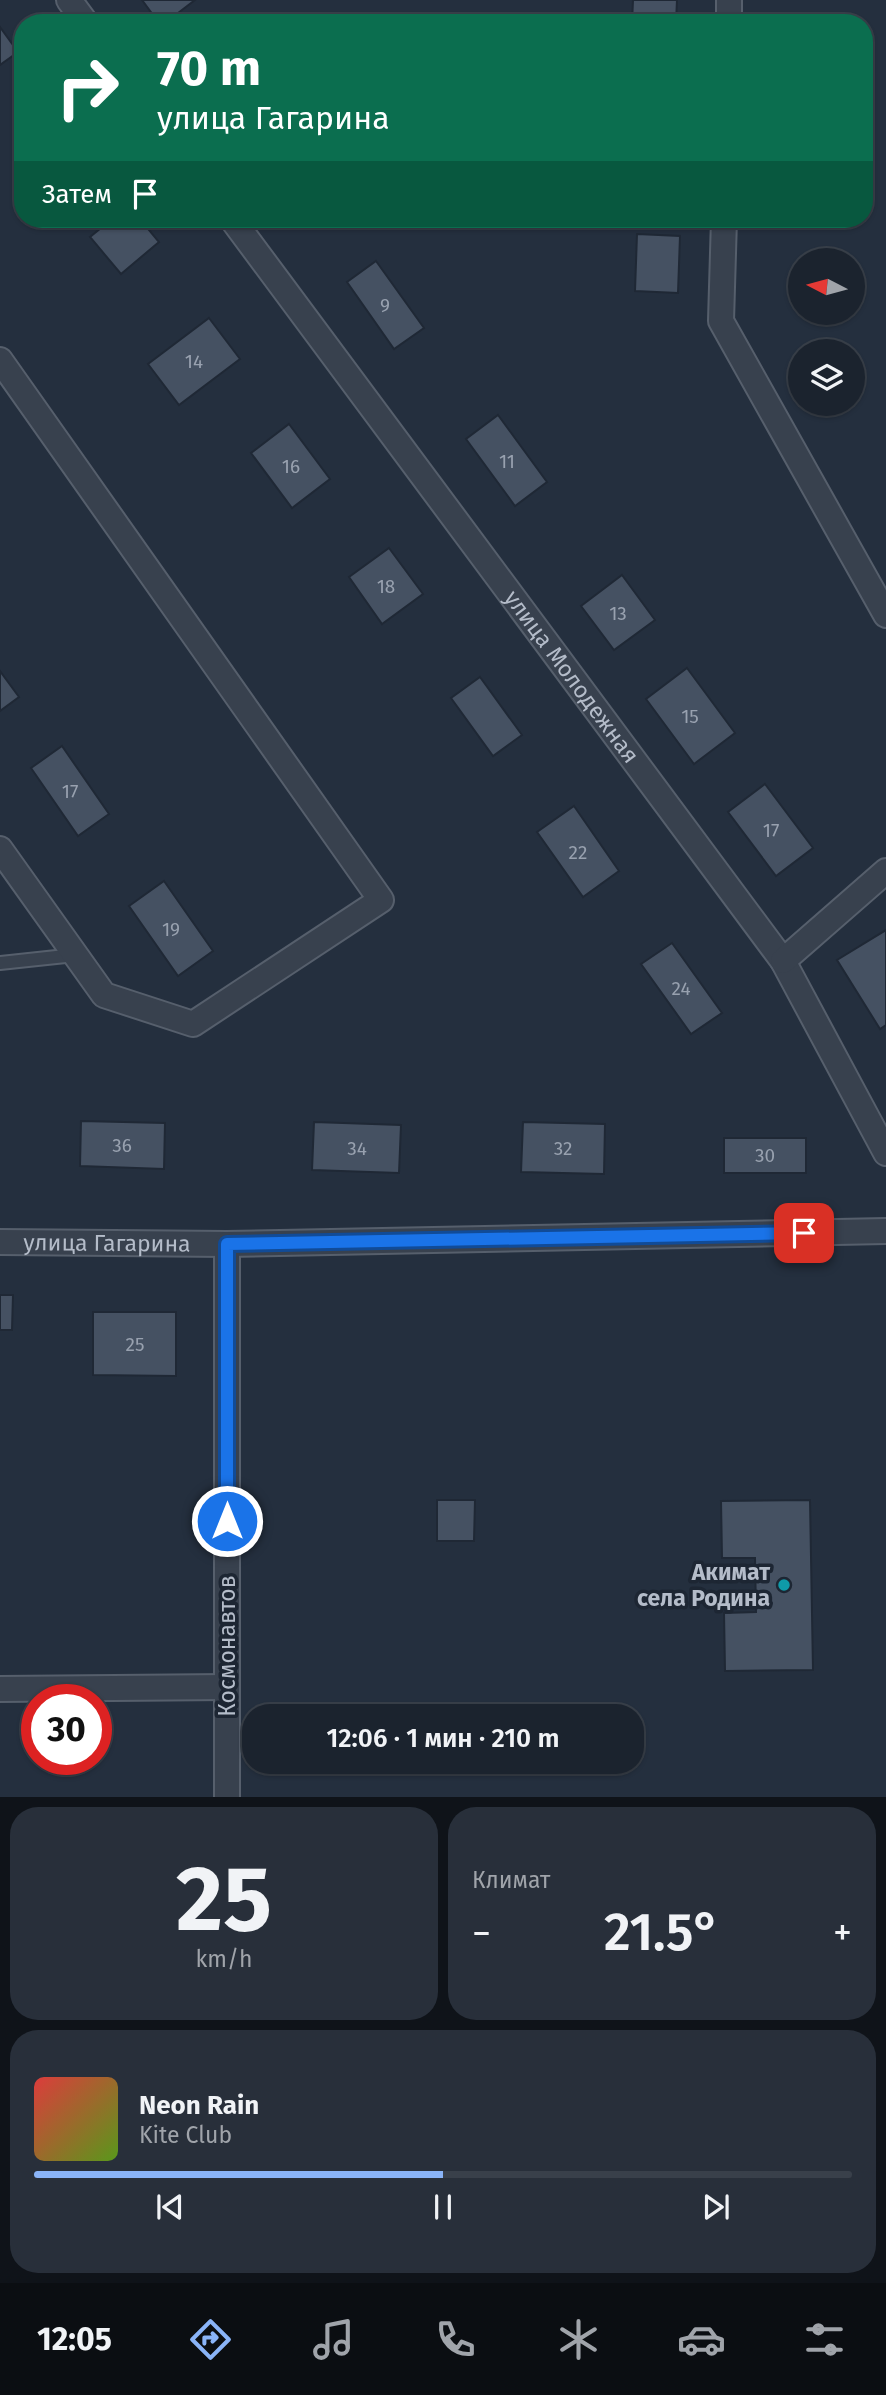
<!DOCTYPE html>
<html lang="ru">
<head>
<meta charset="utf-8">
<style>
  :root { --surface:#1b232e; --page:#282f3a; --text:#f1f3f6; --muted:#a0a4aa; --line:#39404a; --accent:#8ab4f8 }
  body { margin:0; font-family:"Fira Sans",sans-serif; background:var(--page); color:var(--text); height:100vh; display:flex; flex-direction:column; font-size:26px; white-space:nowrap }
  * { box-sizing:border-box; margin:0 }
  p { font-size:23px; color:var(--muted) }
  .icon { flex:none; width:38px; height:38px; fill:none; stroke:currentColor; stroke-width:2; stroke-linecap:round; stroke-linejoin:round }
  .map { position:relative; height:1797px; overflow:hidden }
  .sheet { display:flex; flex-direction:column; gap:10px; padding:10px; background:#0f1319; flex:1 }
  .sheet>* { flex:none }
  .guide { position:absolute; left:14px; top:14px; width:859px; height:214px; border-radius:28px; box-shadow:0 2px 5px #0004,0 0 0 2px var(--line); background:#0b6e4f; color:#fff; overflow:hidden }
  .needle { width:46px; rotate:276deg }
  .buttons { position:absolute; left:788px; top:248px; display:grid; gap:14px }
  .buttons a { display:grid; place-items:center; width:77px; height:77px; border-radius:50%; background:var(--surface); box-shadow:0 2px 5px #0004,0 0 0 2px var(--line); font-size:35px }
  .speed { position:absolute; left:21px; top:1684px; display:flex; gap:14px; font-size:35px; font-weight:700; text-align:center }
  .speed>* { display:grid; place-content:center; width:91px; height:91px; border-radius:50%; background:var(--surface); box-shadow:0 2px 5px #0004,0 0 0 2px var(--line); line-height:1 }
  .speed .limit { border:10px solid #d22; background:#fff; color:#111 }
  .pin { position:absolute; display:grid; place-items:center; width:60px; height:60px; color:#fff; margin:-30px; border-radius:14px; box-shadow:0 4px 10px #0006 }
  .me { position:absolute; width:77px; margin:-38px; rotate:0deg; stroke-linejoin:round; filter:drop-shadow(0 0 5px #0008) }
  .turn { display:flex; align-items:center; gap:24px; height:147px; padding:0 28px; font-size:32px }
  .turn .icon { width:91px; height:91px; stroke-width:2.5 }
  .turn b { display:block; font-size:49px; line-height:60px }
  .then { display:flex; align-items:center; height:66px; padding:0 28px; background:#0003; gap:14px; font-size:26px }
  .big { font-size:52px; font-weight:600; line-height:1.1 }
  .sheet .tile { flex:1; display:flex; flex-direction:column; justify-content:center; gap:10px; min-width:0; padding:0 24px; border-radius:28px; background:var(--page) }
  .sheet .dial { align-items:center; gap:0 }
  .dial b { font-size:91px; line-height:1 }
  .song { display:flex; align-items:center; gap:21px }
  .cover { width:84px; height:84px; border-radius:10px; background:linear-gradient(135deg,hsl(0 70% 55%),hsl(90 70% 35%)) }
  .played { height:7px; border-radius:4px; background:linear-gradient(90deg,var(--accent) 50%,var(--line) 50%) }
  .keys { display:flex; justify-content:space-around; direction:ltr }
  .heat { display:flex; justify-content:space-between; align-items:center; font-size:38px; direction:ltr }
  .sheet .tiles { flex:1; display:grid; gap:10px; grid-template-columns:1fr 1fr }
  .tile:last-child { grid-column:span 2 }
  .trip { position:absolute; left:242px; top:1704px; width:402px; height:70px; border-radius:28px; background:var(--surface); box-shadow:0 2px 5px #0004,0 0 0 2px var(--line); font-weight:600; line-height:70px; text-align:center }
  .tabs { display:flex; height:112px; justify-content:space-around; align-items:center; background:#0b0e12; color:var(--muted) }
  .tabs .icon { width:49px; height:49px }
  .tabs .selected { color:var(--accent) }
  .tabs b { font-size:32px; color:var(--text) }
  .map>svg:first-child { display:block }
  .building { fill:#455162; stroke:#1f2835; stroke-width:2 }
  .lines { fill:none; stroke-linecap:round; stroke-linejoin:round }
  .lane-casing { stroke:#565f6c; stroke-width:16 }
  .street-casing { stroke:#565f6c; stroke-width:28 }
  .lane { stroke:#38414e; stroke-width:12 }
  .street { stroke:#38414e; stroke-width:24 }
  .route-casing { stroke:#114b97; stroke-width:18 }
  .route { stroke:#1a73e8; stroke-width:12 }
  .culture-dot { fill:#0f9aa8; stroke:#1d2633; stroke-width:2.5 }
  .labels { text-anchor:middle; stroke-width:7; stroke-linejoin:round; paint-order:stroke }
  .number-label { font-size:19px; fill:#98a1af }
  .street-label { font-size:23px; fill:#b4bcc9; stroke:#1d2633 }
  .poi-label { font-size:23px; font-weight:bold; fill:#b4bcc9; stroke:#1d2633; text-anchor:end }
</style>
</head>
<body>
<div class="map">
<svg width="886" height="1797" viewBox="0 0 886 1797">
  <rect width="100%" height="100%" fill="#242f3e"/>
  <g class="building">
    <path d="M142 0H195L165 23H159Z"/>
    <path d="M633 0H677L676 23H632Z"/>
    <path d="M0 27 18 52 0 65Z"/>
    <path d="M112 219H140L159 242 121 274 90 237Z"/>
    <path d="M637 234 680 236 678 293 635 291Z"/>
    <path d="M376 261 424 328 394 349 347 282Z"/>
    <path d="M209 318 240 359 179 405 148 364Z"/>
    <path d="M498 415 547 482 515 506 466 439Z"/>
    <path d="M289 424 330 479 292 508 251 453Z"/>
    <path d="M389 548 423 594 382 624 349 577Z"/>
    <path d="M622 575 655 620 614 650 581 606Z"/>
    <path d="M687 668 735 733 694 764 646 699Z"/>
    <path d="M0 671 19 697 0 711Z"/>
    <path d="M480 677 522 735 493 756 451 698Z"/>
    <path d="M62 746 109 814 78 836 31 768Z"/>
    <path d="M765 784 813 848 776 876 728 812Z"/>
    <path d="M574 806 619 871 583 897 537 832Z"/>
    <path d="M164 881 213 951 178 976 129 906Z"/>
    <path d="M886 930V1025L880 1029 837 960Z"/>
    <path d="M672 943 722 1013 691 1034 641 964Z"/>
    <path d="M81 1121 165 1123 164 1169 80 1166Z"/>
    <path d="M314 1122 401 1125 399 1173 312 1170Z"/>
    <path d="M523 1122 605 1124 604 1174 521 1172Z"/>
    <rect x="724" y="1138" width="82" height="35"/>
    <path d="M0 1295H13L12 1330H0Z"/>
    <path d="M93 1312H176V1376L93 1375Z"/>
    <path d="M437 1500H475L474 1541H437Z"/>
    <path d="M810 1500 813 1670 725 1671 724 1613 756 1612 755 1558H722L721 1501Z"/>
  </g>
  <g class="lines">
    <defs>
      <path id="lane" d="M0 963 75 955"/>
      <g id="street">
        <path d="M69 0 86 23"/>
        <path d="M729 23V0"/>
        <path id="s1" d="M232 219 783 961 886 1153"/>
        <path d="M724 219 721 321 886 615"/>
        <path d="M0 360 381 900 193 1024 104 995 0 849"/>
        <path d="M783 961 886 871"/>
        <path id="s2" d="M0 1242 227 1244 886 1231"/>
        <path d="M0 1689 227 1687"/>
        <path d="M227 1797V1244"/>
      </g>
    </defs>
    <use href="#lane" class="lane-casing"/>
    <use href="#street" class="street-casing"/>
    <use href="#lane" class="lane"/>
    <use href="#street" class="street"/>
  </g>
  <g class="lines">
    <defs>
      <path id="route" d="M227 1521V1244L804 1233"/>
    </defs>
    <use href="#route" class="route-casing"/>
    <use href="#route" class="route"/>
  </g>
  <circle class="culture-dot" cx="784" cy="1585" r="7"/>
  <g class="labels">
    <g class="number-label">
      <text x="385" y="312">9</text>
      <text x="194" y="368">14</text>
      <text x="507" y="468">11</text>
      <text x="291" y="473">16</text>
      <text x="386" y="593">18</text>
      <text x="618" y="620">13</text>
      <text x="690" y="723">15</text>
      <text x="70" y="798">17</text>
      <text x="771" y="837">17</text>
      <text x="578" y="859">22</text>
      <text x="171" y="936">19</text>
      <text x="681" y="995">24</text>
      <text x="122" y="1152">36</text>
      <text x="357" y="1155">34</text>
      <text x="563" y="1155">32</text>
      <text x="765" y="1162">30</text>
      <text x="135" y="1351">25</text>
    </g>
    <g class="street-label">
      <text dy="8" stroke="none"><textPath href="#s1" startOffset="570">улица Молодежная</textPath></text>
      <text dy="8" stroke="none"><textPath href="#s2" startOffset="107">улица Гагарина</textPath></text>
      <text transform="translate(227 1646) rotate(-90)" y="8">Космонавтов</text>
    </g>
    <g class="poi-label">
      <text x="770" y="1580">Акимат<tspan x="770" dy="26">села Родина</tspan></text>
    </g>
  </g>
</svg>
<div class="buttons">
<a><svg class="needle" viewBox="-14 -14 28 28"><path d="M0-13l5 13h-10z" fill="#e53935"/><path d="M0 13l5-13h-10z" fill="#a0a4aa"/></svg></a>
<a><svg class="icon" aria-label="layers" viewBox="0 0 24 24"><path d="M12 4l9 5-9 5-9-5zM3 14l9 5 9-5"/></svg></a>
</div>
<div class="speed"><div class="limit">30</div></div>
<div class="pin" style="left:804px;top:1233px;background:#d93025"><svg class="icon" aria-label="arrive" viewBox="0 0 24 24"><path d="M6 21V4h12l-3 4 3 4H6"/></svg></div>
<svg class="me" style="left:227px;top:1521px" viewBox="-20 -20 40 40"><circle r="17" fill="#1a73e8" stroke="#fff" stroke-width="3"/><path d="M0-11L8 9 0 5-8 9z" fill="#fff"/></svg>
<div class="trip">12:06 · 1 мин · 210 m</div>
<div class="guide">
<div class="turn"><svg class="icon" aria-label="right" viewBox="0 0 24 24"><path d="M7 20v-9h11M14 6l5 5-5 5"/></svg><div><b>70 m</b>улица Гагарина</div></div>
<div class="then">Затем<svg class="icon" aria-label="arrive" viewBox="0 0 24 24"><path d="M6 21V4h12l-3 4 3 4H6"/></svg></div>
</div>
</div>
<section class="sheet">
<div class="tiles">
<div class="tile dial"><b>25</b><p>km/h</p></div>
<div class="tile"><p>Климат</p>
<div class="heat"><a>−</a><b class="big">21.5°</b><a>+</a></div>
</div>
<div class="tile">
<div class="song"><i class="cover"></i><div><b>Neon Rain</b><p>Kite Club</p></div></div>
<div class="played"></div>
<div class="keys"><svg class="icon" aria-label="previous" viewBox="0 0 24 24"><path d="M18 5L8 12l10 7zM5 5v14"/></svg><svg class="icon" aria-label="pause" viewBox="0 0 24 24"><path d="M8 5v14M16 5v14"/></svg><svg class="icon" aria-label="next" viewBox="0 0 24 24"><path d="M6 5l10 7-10 7zM19 5v14"/></svg></div>
</div>
</div>
</section>
<nav class="tabs">
<b>12:05</b>
<svg class="icon selected" aria-label="directions" viewBox="0 0 24 24"><path d="M12 3l9 9-9 9-9-9zM9 14v-3h6M13 9l2 2-2 2"/></svg>
<svg class="icon" aria-label="music" viewBox="0 0 24 24"><path d="M9 18V5l10-2v13"/><circle cx="6" cy="18" r="3"/><circle cx="16" cy="16" r="3"/></svg>
<svg class="icon" aria-label="phone" viewBox="0 0 24 24"><path d="M5 4h4l2 5-3 2q2 4 5 5l2-3 5 2v4C11 20 4 13 5 4z"/></svg>
<svg class="icon" aria-label="climate" viewBox="0 0 24 24"><path d="M12 3v18M4 7l16 10M4 17L20 7"/></svg>
<svg class="icon" aria-label="car" viewBox="0 0 24 24"><path d="M5 17H2v-5l4-1 3-4h7l3 4 3 1v5h-3M9 17h6M6 11h13"/><circle cx="7" cy="17" r="2"/><circle cx="17" cy="17" r="2"/></svg>
<svg class="icon" aria-label="filters" viewBox="0 0 24 24"><path d="M4 7h16M4 17h16"/><circle cx="9" cy="7" r="2"/><circle cx="15" cy="17" r="2"/></svg>
</nav>
</body>
</html>
